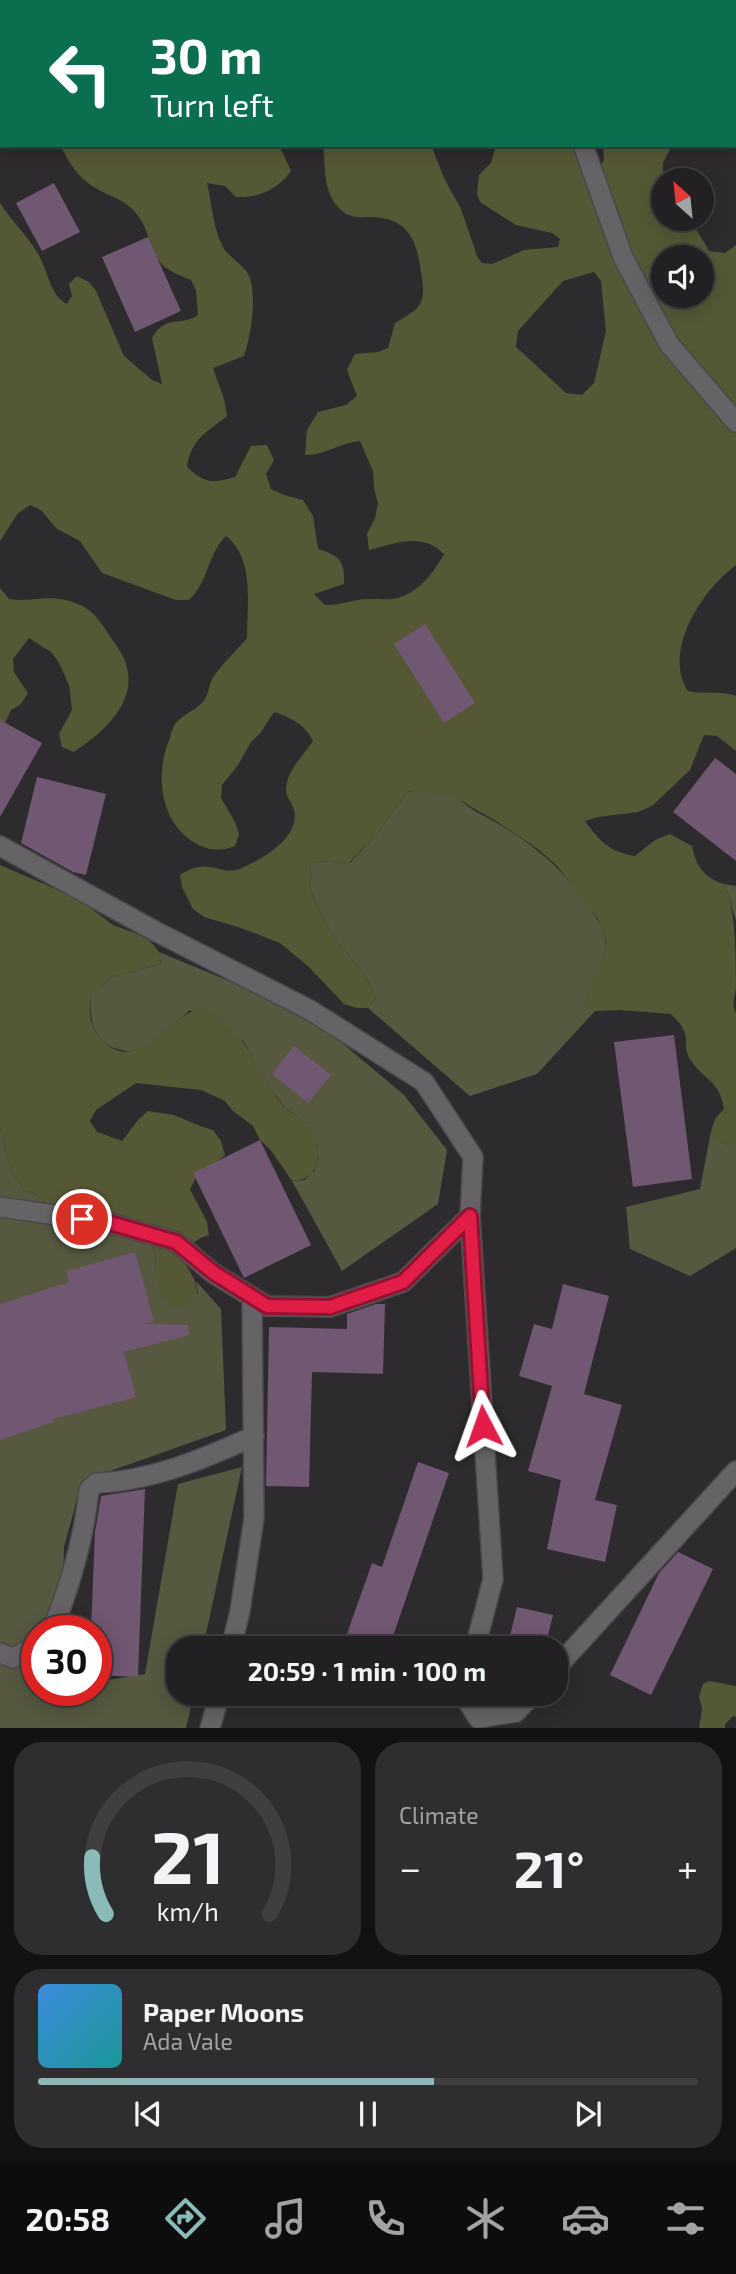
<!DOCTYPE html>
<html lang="en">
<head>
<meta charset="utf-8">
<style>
  :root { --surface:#222022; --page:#2e2d2f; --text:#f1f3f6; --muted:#a2a3a5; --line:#3f3e40; --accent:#8bbbb9 }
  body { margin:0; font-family:"Exo 2",sans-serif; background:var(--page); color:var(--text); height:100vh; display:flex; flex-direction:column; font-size:26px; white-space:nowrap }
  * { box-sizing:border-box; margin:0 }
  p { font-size:23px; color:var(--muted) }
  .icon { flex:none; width:38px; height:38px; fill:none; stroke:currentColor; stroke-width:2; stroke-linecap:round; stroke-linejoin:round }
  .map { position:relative; height:1728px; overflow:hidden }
  .sheet { display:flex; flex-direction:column; gap:14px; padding:14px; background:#131213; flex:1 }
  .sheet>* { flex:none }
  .guide { position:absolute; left:0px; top:0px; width:737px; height:147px; box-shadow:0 4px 18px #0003,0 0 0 2px var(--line); background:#0b6e4f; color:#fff; overflow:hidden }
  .needle { width:46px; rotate:333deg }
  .tools { position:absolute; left:651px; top:168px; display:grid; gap:14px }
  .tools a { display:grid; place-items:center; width:63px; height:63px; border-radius:50%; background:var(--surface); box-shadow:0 4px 18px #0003,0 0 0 2px var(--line); font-size:35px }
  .speed { position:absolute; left:21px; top:1615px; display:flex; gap:14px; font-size:35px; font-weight:700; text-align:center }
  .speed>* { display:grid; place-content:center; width:91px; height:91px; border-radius:50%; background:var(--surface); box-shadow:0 4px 18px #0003,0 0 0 2px var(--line); line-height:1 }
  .speed .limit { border:10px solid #d22; background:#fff; color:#111 }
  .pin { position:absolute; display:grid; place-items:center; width:60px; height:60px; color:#fff; margin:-30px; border:4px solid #fff; border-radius:50%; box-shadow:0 2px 7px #0007 }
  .me { position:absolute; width:77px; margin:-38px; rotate:356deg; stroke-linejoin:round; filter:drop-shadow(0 0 5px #0008) }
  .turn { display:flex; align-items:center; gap:24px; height:147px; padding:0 35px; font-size:32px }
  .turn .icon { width:91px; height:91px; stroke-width:2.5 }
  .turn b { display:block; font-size:49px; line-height:60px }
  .big { font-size:52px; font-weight:700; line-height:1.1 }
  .sheet .tile { flex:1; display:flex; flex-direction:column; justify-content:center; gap:10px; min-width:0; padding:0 24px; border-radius:28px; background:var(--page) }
  .sheet .dial { align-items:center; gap:0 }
  .dial svg { height:182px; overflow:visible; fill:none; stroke:var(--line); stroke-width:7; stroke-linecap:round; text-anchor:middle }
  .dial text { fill:var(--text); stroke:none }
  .song { display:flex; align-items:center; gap:21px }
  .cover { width:84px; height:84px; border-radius:10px; background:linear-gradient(135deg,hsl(210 70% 55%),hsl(180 70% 35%)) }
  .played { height:7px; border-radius:4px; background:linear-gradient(90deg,var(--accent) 60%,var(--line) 60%) }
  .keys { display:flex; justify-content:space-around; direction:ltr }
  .heat { display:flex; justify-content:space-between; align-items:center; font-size:38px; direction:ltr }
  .sheet .tiles { flex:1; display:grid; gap:14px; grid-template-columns:1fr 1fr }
  .tile:last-child { grid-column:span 2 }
  .trip { position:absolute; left:166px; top:1636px; width:402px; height:70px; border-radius:28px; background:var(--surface); box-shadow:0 4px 18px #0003,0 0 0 2px var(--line); font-weight:700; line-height:70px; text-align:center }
  .menu { display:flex; height:112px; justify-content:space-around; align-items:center; background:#0e0d0e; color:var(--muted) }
  .menu .icon { width:49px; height:49px }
  .menu .on { color:var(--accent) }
  .menu b { font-size:32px; color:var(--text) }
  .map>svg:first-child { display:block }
  .green { fill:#565940 }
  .forest { fill:#555835; fill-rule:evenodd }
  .building { fill:#705772 }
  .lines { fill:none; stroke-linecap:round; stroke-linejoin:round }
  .minor-casing { stroke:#4a484a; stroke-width:22 }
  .minor { stroke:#656365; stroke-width:19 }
  .route-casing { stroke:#92132f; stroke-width:18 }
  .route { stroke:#e11d48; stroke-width:12 }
</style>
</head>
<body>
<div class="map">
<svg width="736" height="1728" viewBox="0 0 736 1728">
  <rect width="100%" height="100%" fill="#2e2b2e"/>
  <g class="green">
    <path d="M421 790C431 791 443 792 453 796 460 800 467 806 475 811 521 835 555 859 586 902 594 914 603 926 605 940 608 958 589 987 585 1006L595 1011 537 1074 470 1096 368 1008 376 998 365 975 337 942 322 916 311 889 310 863C324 859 335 864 350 863L377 834 407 792Z"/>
    <path d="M724 884 736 886V920C731 907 730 896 724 884Z"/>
    <path d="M159 952 229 981 322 1026 404 1095 447 1150 438 1204 342 1271 292 1181 305 1180 314 1171 318 1159V1146L307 1123 285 1108 269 1086 243 1041 190 1010C175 1023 153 1046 133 1051 130 1052 125 1051 122 1050 95 1046 88 1019 91 996L109 978 161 964Z"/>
    <path d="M0 1127 10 1168 24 1191 35 1194 52 1209 126 1221 152 1247 156 1258 155 1272 198 1294 196 1281 221 1309 226 1430 82 1481 64 1547 63 1598 71 1631H37V1690H96V1682L145 1674 178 1484 242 1467 203 1648H178V1694H194L186 1728H0Z"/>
    <path d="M711 1131 717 1141 729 1145H736V1248L690 1276 630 1249 626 1207 700 1189Z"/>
  </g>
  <g class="forest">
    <path d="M90 0H329L330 2H91Z"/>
    <path d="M60 145H279L291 171C277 190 259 198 236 197L225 186 207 183C212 203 213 229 223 247 228 256 239 262 246 271 259 287 251 337 244 356L213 368 224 399 227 416C207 432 191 439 187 467 204 483 212 484 235 477L251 446 267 445 274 460 266 474 271 489 287 496 303 500 313 516 318 549C340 556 345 561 344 584L314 594 325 605C339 605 345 602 358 600 369 598 381 600 392 599 416 596 433 574 444 554 422 532 396 543 369 550L367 534 375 518 378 503 374 488 373 471 360 441C341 442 324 456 305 455L307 430 318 412 346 405 357 396 347 370 355 354 378 352 388 348 395 323C418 309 426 307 422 278 417 245 413 220 374 217 363 217 351 219 342 211 322 193 326 169 323 145H431L444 178 461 209 477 256 482 263 492 264 524 250 558 247 560 239 552 233 516 225 480 202 477 194 479 175 491 163 496 145H575L598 167 604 161 603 145H672L663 163V219H690L709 251 725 253 736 245V565C702 590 662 651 688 691 704 695 721 690 736 696V751L717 736 704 735 690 770 652 806 638 812 598 817 585 821C599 841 610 852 635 856L655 840 670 834 692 846C696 866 704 878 724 884 736 906 736 960 736 987 735 997 731 1003 736 1013V1145H729L716 1141 711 1131 715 1119 724 1109C720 1080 703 1080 690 1059 685 1051 686 1046 686 1038 685 1028 678 1021 671 1014L620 1010 595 1011 584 1007 587 993 603 956 606 942 598 919 558 867 539 850 496 821 452 796 421 790 407 792 377 834 349 863C335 864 324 859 310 863L311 889 322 916 337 942 365 975 376 998 368 1008H357L344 1004 309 967 280 943 241 928 204 917 193 909 182 887 180 875C210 855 220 878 242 868 263 859 304 835 293 807 288 796 284 795 287 782 290 768 305 753 313 741 305 725 291 717 274 712L261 732 251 742 238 765 222 785 221 798 235 822 239 834 235 846C216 854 197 848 182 833 158 809 157 767 170 738 171 733 173 726 176 723 182 715 194 711 202 703 209 696 208 687 212 679 221 665 236 651 247 638 247 604 255 559 226 536 208 553 209 581 189 600H176L102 573 80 541 57 529 41 510 30 505 18 513 0 541V203C11 221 26 234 37 252 48 269 49 295 67 304L72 296 69 284 77 276 89 282 96 291 124 356 152 380 162 384 152 338C165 314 181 327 198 315L196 291 191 280C180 275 166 271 159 261 149 246 148 226 135 212 124 199 108 196 94 187 77 177 69 162 60 145ZM663 257H702V296H663ZM594 272 601 281 606 331 594 383 582 395 566 393 516 347 518 331 563 281Z"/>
    <path d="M0 588 9 599C34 603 50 592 78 604 94 610 102 624 111 638 116 645 122 653 125 661 140 701 104 732 74 752L62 747 59 734 72 710 69 685 58 661 51 652 29 638 13 659 14 672 28 693 21 704 11 710 5 723 0 726Z"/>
    <path d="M0 865 65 893 88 906 113 925 140 935 151 942 159 952 161 964 109 978 91 996C88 1013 90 1027 102 1040 141 1083 180 993 213 1011 219 1014 224 1020 228 1025 249 1047 255 1063 270 1087 275 1094 280 1103 286 1109 293 1115 302 1118 308 1124 317 1135 321 1152 316 1165 312 1177 305 1180 292 1181L270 1149 260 1140 253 1126 233 1111 225 1101 201 1090 136 1083 96 1110 90 1121 97 1132 122 1141 138 1120 148 1111 174 1115 200 1126 213 1130 221 1141 225 1155 196 1178 190 1189 207 1222 209 1235C195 1239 189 1246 182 1259 195 1279 209 1298 179 1309L168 1305 160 1296 155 1272 156 1258 152 1247 126 1221 52 1209 35 1194 24 1191 10 1168 0 1127Z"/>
    <path d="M709 1681 736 1686V1717L733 1716 725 1724V1728H699L702 1709 699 1696 703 1684Z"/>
  </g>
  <g class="building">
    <path d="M54 183 80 232 42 251 16 203Z"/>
    <path d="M148 237 181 311 135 332 102 257Z"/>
    <path d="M425 624 475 703 444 723 394 644Z"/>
    <path d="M0 720 42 743 0 817Z"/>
    <path d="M715 758 736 774V861L673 812Z"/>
    <path d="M37 777 106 794 86 875 73 872 21 843Z"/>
    <path d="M674 1035 692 1179 633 1187 614 1042Z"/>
    <path d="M294 1046 331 1075 308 1103 272 1074Z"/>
    <path d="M260 1140 311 1245 244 1278 193 1173Z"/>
    <path d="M135 1252 154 1321 147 1324 188 1325 189 1335 124 1352 136 1397 53 1419 54 1422 0 1440V1304L69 1282 66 1271Z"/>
    <path d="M563 1284 609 1296 584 1394 622 1405 595 1500 617 1505 605 1562 547 1549 561 1480 528 1471 552 1386 519 1376 534 1324 552 1329Z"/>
    <path d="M376 1304H385L383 1374 312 1372 309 1487 266 1486 269 1327 347 1329V1314Z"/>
    <path d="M418 1462 449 1473 389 1648H342L372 1563 382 1567Z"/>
    <path d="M145 1489 138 1677 96 1675V1631H91L95 1532 101 1496Z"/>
    <path d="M678 1552 713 1569 651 1695 610 1675 659 1573Z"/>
    <path d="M517 1607 553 1615 545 1648H507Z"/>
  </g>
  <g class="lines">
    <defs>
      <g id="minor">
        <path d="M549 0 550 2"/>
        <path d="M583 145 623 257 669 344 736 422"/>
        <path d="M0 846 155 931 310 1010 424 1082 473 1157 470 1216 403 1282 330 1307 267 1306 213 1273 176 1242 110 1223 0 1207"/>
        <path d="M470 1216 493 1579 475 1648"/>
        <path d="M52 1631C70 1586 84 1538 89 1490L96 1483C151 1481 204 1459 254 1436"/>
        <path d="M231 1648 240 1611 254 1518 252 1297"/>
        <path d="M0 1653 13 1658 37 1645"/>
        <path d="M556 1668 736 1471"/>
        <path d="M463 1694 478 1718 516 1712 533 1694"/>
        <path d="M210 1728 220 1694"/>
      </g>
    </defs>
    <use href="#minor" class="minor-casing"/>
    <use href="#minor" class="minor"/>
  </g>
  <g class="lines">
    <defs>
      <path id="route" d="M82 1219 110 1223 176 1242 214 1273 267 1306 330 1307 403 1282 470 1216 483 1426"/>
    </defs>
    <use href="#route" class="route-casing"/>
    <use href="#route" class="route"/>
  </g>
</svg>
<div class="tools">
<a><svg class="needle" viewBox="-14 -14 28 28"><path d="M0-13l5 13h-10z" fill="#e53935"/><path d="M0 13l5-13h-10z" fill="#a2a3a5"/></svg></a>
<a><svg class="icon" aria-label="sound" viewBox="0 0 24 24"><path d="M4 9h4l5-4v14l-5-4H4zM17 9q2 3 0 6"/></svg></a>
</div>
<div class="speed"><div class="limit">30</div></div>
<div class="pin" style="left:82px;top:1219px;background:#d93025"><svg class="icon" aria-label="arrive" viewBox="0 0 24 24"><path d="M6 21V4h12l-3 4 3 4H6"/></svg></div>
<svg class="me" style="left:483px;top:1426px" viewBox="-20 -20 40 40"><path d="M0-17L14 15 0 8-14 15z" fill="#e11d48" stroke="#fff" stroke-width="4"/></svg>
<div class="trip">20:59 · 1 min · 100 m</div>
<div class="guide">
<div class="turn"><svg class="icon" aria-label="left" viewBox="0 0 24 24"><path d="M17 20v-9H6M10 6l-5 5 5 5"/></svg><div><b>30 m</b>Turn left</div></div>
</div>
</div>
<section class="sheet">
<div class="tiles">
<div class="tile dial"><svg viewBox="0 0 100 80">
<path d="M14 69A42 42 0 1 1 86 69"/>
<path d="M14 69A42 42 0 0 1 8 44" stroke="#8bbbb9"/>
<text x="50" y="56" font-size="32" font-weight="700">21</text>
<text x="50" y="72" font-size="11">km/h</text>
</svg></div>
<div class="tile"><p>Climate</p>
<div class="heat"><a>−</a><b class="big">21°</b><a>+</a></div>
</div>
<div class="tile">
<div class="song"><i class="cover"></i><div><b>Paper Moons</b><p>Ada Vale</p></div></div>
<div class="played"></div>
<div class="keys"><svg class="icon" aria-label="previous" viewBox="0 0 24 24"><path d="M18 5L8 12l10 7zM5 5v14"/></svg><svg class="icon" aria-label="pause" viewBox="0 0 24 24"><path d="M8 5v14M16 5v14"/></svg><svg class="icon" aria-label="next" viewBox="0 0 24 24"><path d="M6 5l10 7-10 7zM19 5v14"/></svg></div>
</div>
</div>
</section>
<nav class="menu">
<b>20:58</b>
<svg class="icon on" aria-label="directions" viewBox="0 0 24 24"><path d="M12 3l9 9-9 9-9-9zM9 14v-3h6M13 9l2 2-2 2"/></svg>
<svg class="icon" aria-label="music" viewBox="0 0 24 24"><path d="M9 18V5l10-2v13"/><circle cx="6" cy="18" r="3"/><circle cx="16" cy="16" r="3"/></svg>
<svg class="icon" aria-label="phone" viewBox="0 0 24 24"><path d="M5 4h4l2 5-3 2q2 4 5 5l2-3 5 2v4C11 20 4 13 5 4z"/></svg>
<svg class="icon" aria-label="climate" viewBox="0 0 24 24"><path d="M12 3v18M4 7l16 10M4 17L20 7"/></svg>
<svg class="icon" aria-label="car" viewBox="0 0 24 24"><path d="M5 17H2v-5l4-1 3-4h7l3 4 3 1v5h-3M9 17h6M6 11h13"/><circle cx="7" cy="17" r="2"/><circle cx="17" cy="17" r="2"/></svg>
<svg class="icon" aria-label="filters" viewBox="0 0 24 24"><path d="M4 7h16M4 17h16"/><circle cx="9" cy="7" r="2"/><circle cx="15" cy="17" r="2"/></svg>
</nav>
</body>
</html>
